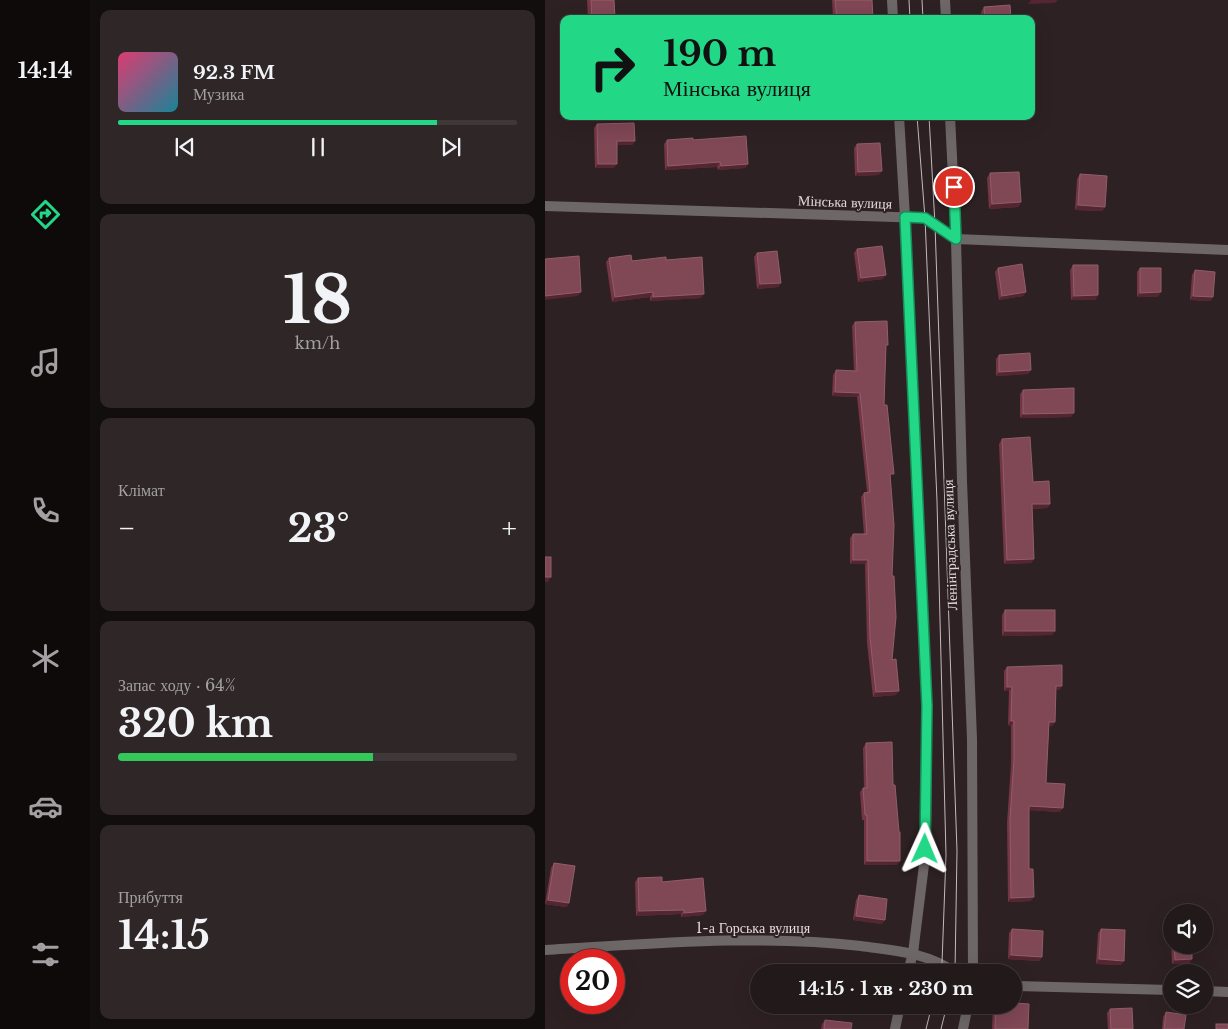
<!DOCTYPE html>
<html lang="uk">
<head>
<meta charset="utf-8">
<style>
  :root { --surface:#22191a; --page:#2e2627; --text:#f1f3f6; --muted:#a2a0a2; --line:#3f3839; --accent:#22d887 }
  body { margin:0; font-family:"Libre Baskerville",serif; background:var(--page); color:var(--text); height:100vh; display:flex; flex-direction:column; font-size:19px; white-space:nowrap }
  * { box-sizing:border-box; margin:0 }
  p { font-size:16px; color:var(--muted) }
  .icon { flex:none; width:28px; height:28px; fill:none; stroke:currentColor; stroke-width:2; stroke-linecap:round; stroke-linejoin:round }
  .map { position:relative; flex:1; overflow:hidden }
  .details { display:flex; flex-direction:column; gap:10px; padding:10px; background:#130e0e; width:455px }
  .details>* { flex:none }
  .hud { position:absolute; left:15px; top:15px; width:475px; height:105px; border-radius:10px; box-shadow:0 5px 20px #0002,0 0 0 1px var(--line); background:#22d887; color:#111; overflow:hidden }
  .fabs { position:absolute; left:618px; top:904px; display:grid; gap:10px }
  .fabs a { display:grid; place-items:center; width:50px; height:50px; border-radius:50%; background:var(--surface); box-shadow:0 5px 20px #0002,0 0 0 1px var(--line); font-size:25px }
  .speed { position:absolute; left:15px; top:949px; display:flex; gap:10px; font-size:25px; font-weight:700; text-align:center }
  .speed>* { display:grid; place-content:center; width:65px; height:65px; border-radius:50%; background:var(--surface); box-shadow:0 5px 20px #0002,0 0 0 1px var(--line); line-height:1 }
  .speed .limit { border:8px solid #d22; background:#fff; color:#111 }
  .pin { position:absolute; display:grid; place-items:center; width:42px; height:42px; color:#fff; margin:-21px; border:2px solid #fff; border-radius:50%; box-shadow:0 1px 5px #0007 }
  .me { position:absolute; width:55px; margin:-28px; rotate:1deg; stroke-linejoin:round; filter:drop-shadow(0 0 4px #0008) }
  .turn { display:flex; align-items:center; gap:18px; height:105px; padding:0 20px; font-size:22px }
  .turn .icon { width:65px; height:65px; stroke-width:2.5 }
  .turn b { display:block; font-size:35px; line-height:42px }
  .big { font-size:38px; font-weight:700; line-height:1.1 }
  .details .tile { flex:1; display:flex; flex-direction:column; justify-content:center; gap:8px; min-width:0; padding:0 18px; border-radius:10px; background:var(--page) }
  .details .dial { align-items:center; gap:0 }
  .dial b { font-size:65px; line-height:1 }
  .song { display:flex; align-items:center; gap:15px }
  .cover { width:60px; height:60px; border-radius:8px; background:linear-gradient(135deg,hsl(340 70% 55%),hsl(190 70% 35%)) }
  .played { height:5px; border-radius:2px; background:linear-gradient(90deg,var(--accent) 80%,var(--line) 80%) }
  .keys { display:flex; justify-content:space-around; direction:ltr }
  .heat { display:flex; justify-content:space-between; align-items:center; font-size:28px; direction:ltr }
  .charge { height:8px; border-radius:4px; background:linear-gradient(90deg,#34c759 64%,var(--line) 0) }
  .trip { position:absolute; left:205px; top:964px; width:272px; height:50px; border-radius:25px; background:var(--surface); box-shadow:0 5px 20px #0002,0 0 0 1px var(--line); font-weight:700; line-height:50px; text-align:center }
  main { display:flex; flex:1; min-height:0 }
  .dock { display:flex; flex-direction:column; width:90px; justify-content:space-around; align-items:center; background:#0e0a0a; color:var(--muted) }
  .dock .icon { width:35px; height:35px }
  .dock .on { color:var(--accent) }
  .dock b { font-size:22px; color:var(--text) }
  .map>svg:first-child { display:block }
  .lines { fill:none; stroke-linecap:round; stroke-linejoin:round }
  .service { stroke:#6e6768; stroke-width:10 }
  .minor { stroke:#6e6768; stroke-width:10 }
  .tram { stroke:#c4babb; stroke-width:1 }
  .wall { fill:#743545 }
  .shaded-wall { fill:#532631 }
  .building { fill:#804755; stroke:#905e6a }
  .route-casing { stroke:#168c58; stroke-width:12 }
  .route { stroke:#22d887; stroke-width:9 }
  .labels { text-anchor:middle; stroke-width:4; stroke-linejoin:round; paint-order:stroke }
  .street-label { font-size:14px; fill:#e3dadb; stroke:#2e2123 }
</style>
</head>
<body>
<main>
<nav class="dock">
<b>14:14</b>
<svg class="icon on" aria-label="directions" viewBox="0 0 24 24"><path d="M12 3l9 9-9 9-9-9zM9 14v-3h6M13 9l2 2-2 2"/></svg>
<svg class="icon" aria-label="music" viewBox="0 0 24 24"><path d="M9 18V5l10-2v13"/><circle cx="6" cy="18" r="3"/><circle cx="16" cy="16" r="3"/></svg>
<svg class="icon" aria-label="phone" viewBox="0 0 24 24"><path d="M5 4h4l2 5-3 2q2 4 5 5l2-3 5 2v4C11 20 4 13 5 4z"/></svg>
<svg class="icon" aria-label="climate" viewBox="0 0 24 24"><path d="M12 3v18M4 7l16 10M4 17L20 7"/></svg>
<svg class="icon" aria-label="car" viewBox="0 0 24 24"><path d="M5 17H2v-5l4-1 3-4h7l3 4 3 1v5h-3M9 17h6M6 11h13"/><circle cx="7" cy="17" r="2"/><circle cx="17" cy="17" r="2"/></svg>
<svg class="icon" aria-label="filters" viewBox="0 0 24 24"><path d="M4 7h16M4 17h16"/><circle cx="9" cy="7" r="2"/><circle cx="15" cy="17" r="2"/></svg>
</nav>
<section class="details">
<div class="tile">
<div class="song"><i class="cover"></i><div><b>92.3 FM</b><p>Музика</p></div></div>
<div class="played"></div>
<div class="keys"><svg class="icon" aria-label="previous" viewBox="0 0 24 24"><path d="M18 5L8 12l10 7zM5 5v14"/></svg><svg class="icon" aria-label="pause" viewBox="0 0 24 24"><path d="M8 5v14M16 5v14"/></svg><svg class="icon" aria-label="next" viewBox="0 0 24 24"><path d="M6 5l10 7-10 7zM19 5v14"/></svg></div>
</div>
<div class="tile dial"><b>18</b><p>km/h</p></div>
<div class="tile"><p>Клімат</p>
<div class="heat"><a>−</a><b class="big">23°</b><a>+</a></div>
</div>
<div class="tile"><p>Запас ходу · 64%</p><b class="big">320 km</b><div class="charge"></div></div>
<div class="tile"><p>Прибуття</p><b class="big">14:15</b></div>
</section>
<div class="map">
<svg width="683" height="1029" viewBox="0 0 683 1029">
  <rect width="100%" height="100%" fill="#2e2123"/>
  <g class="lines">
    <g class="service">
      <path d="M347 0 348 19"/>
      <path d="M354 116 360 217 382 706 381 849 368 953 363 972"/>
      <path d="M350 1029 355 1005"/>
    </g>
    <g class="minor">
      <path d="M400 0 401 19"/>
      <path d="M405 116 411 239 417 481 427 739 428 972"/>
      <path d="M0 206 380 218 411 239 683 250"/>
      <path d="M0 950C105 944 211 934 316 946 351 951 380 952 410 972"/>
      <path d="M469 986 626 990"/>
      <path d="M659 991 683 992"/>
      <path d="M418 1029 423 1005"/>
    </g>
    <g class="tram">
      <path d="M364 0 365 19"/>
      <path d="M377 0 378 19"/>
      <path d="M372 116 380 218 392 501 401 855 397 963 395 972"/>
      <path d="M384 116 390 225 412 851 410 972"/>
      <path d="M381 1029 387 1005"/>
      <path d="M396 1029 402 1005"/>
    </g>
  </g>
  <g class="wall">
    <path d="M42 0H69L70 18V19H43Z"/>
    <path d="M287 0H327L328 19H288Z"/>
    <path d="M439 7 466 19H437L436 12Z"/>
    <path d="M52 124 90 141 87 145H72L69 168H50L49 128Z"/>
    <path d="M122 140H148L203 164 200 168 173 170 172 167 120 170 119 144Z"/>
    <path d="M312 144 334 175 310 176 309 148Z"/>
    <path d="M445 173 476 202 473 207 444 209 442 178Z"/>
    <path d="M535 174 560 207 557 211 530 210 532 179Z"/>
    <path d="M312 249 338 279 313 282 309 253Z"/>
    <path d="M212 253 236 283 233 287 212 289 209 257Z"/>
    <path d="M64 258 87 261 156 298 105 301V297L67 302 61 262Z"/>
    <path d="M528 265 553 295 550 300H526L525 270Z"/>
    <path d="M453 268 481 292 478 296 454 300 450 272Z"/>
    <path d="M595 268 613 297H592V272Z"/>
    <path d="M650 270 668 297 665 301 645 300 647 275Z"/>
    <path d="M310 322 341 348 339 405 345 478 347 576V660L351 695 328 697 322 643 320 564H305V538L308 534H319L316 497 319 493 322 492 312 397 287 396 288 375 291 370 309 371 307 326Z"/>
    <path d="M454 355 486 370 483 374 451 376V359Z"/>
    <path d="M478 390 526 417 475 418V394Z"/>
    <path d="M457 439 488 482 505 504 502 508 487 509 489 559 486 563 459 564 454 444Z"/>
    <path d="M460 610 510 631 507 635 457 636V615Z"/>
    <path d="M462 667 517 686 514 690H511L510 722 507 726H504L501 783 515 812 484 810V869L486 901 463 902 462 823 466 764V726L463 725 464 691H459V671Z"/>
    <path d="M321 743 348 785 352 865H319V820H317L315 792 318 788H319L318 748Z"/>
    <path d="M9 863 24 903 21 907 0 904 6 868Z"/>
    <path d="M93 878 117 882 158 915 136 917V914L91 916 90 882Z"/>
    <path d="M314 895 337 924 308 920 311 900Z"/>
    <path d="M467 929 497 957 494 961 463 959 464 933Z"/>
    <path d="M556 929 576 965 551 964 553 933Z"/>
    <path d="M626 939V945H647L644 964H627L626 940Z"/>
    <path d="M450 1005H469L483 1029H447L448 1007Z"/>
    <path d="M565 1009 588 1029H563L562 1013Z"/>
    <path d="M621 1012 639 1029H617L618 1017Z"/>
    <path d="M280 1020 306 1029H276L277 1024Z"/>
  </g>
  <g class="shaded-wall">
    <path d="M486 0H513L510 3 483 4Z"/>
    <path d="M72 141H90L87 145H69Z"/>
    <path d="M175 162 172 167 120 170 123 166Z"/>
    <path d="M53 164H72L69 168H50Z"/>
    <path d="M203 164 200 168 173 170 176 166Z"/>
    <path d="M337 171 334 175 310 176 313 172Z"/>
    <path d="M476 202 473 207 444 209 447 204Z"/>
    <path d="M533 205 560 207 557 211 530 210Z"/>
    <path d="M341 275 338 279 313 282 316 278Z"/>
    <path d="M236 283 233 287 212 289 215 284Z"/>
    <path d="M36 292 33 296 0 300V296Z"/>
    <path d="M108 292 105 297 67 302 70 297Z"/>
    <path d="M481 292 478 296 454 300 457 296Z"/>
    <path d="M616 292 613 297H592L595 293Z"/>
    <path d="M159 294 156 298 105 301 108 297Z"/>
    <path d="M553 295 550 300H526L529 296Z"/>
    <path d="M648 296 668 297 665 301 645 300Z"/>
    <path d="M486 370 483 374 451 376 454 372Z"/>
    <path d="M290 392 315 393 312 397 287 396Z"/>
    <path d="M529 413 526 417 475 418 478 414Z"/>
    <path d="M487 504H505L502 508 484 509Z"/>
    <path d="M489 559 486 563 459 564 462 560Z"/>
    <path d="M308 560H323L320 564H305Z"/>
    <path d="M0 577H6L3 582H0Z"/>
    <path d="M460 631H510L507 635 457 636Z"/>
    <path d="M511 686H517L514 690H508Z"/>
    <path d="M462 687H467L464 691H459Z"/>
    <path d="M354 691 351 695 328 697 331 692Z"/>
    <path d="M466 721H469L466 726 463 725Z"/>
    <path d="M504 722H510L507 726H501Z"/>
    <path d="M484 806 518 808 515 812 481 810Z"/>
    <path d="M322 861H355L352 865H319Z"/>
    <path d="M489 897 486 901 463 902 466 898Z"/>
    <path d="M3 900 24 903 21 907 0 904Z"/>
    <path d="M139 910 136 914 91 916 94 911Z"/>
    <path d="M161 911 158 915 136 917 139 913Z"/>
    <path d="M311 916 340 920 337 924 308 920Z"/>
    <path d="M466 955 497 957 494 961 463 959Z"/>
    <path d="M554 959 579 961 576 965 551 964Z"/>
    <path d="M647 959 644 964H627L630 960Z"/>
    <path d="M301 1005H329L327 1008Z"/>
  </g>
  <g class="building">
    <path d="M46 0H69L70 18 47 19Z"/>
    <path d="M290 0H327L328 19H292Z"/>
    <path d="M465 5 466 19H440L439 7Z"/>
    <path d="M89 123 90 141H72V164H53L52 124Z"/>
    <path d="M201 136 203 164 176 166 175 162 123 166 122 140 148 138V140Z"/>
    <path d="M335 143 337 171 313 172 312 144Z"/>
    <path d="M474 172 476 202 447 204 445 173Z"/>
    <path d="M535 174 562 176 560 207 533 205Z"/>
    <path d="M337 246 341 275 316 278 312 249Z"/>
    <path d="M232 251 236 283 215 284 212 253Z"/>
    <path d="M86 255 87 261 121 257V260L157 257 159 294 108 297V292L70 297 64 258Z"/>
    <path d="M34 256 36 292 0 296V259Z"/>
    <path d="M477 264 481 292 457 296 453 268Z"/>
    <path d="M528 265H553V295L529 296Z"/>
    <path d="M595 268H616V292L595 293Z"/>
    <path d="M650 270 670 272 668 297 648 296Z"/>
    <path d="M342 321 343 345H341L339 405H342L349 474H345L349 525 347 576H349L351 617 347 660 351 659 354 691 331 692 325 638 323 560H308V534H322L319 493 325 492 315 393 290 392 291 370 312 371 310 322Z"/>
    <path d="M485 353 486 370 454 372V355Z"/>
    <path d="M529 388V413L478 414V390Z"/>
    <path d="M485 437 488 482 504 481 505 504H487L489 559 462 560 457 439Z"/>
    <rect x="0" y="557" width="6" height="20"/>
    <rect x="460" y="610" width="50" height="21"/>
    <path d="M517 665V686H511L510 722H504L501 783 520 784 518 808 484 806V869H488L489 897 466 898 465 819 469 760V721H466L467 687H462V667Z"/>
    <path d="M347 742 348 785H350L354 832H355V861H322V815H320L318 788H322L321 743Z"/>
    <path d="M9 863 30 866 24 903 3 900Z"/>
    <path d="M117 877V882L158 878 161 911 139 913V910L94 911 93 878Z"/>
    <path d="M314 895 342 899 340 920 311 916Z"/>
    <path d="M467 929 498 931 497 957 466 955Z"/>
    <path d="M556 929 580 930 579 961 554 959Z"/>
    <path d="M629 945H647V959L630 960Z"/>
    <path d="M307 968 334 971V972H306Z"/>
    <path d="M469 1003 484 1004 483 1029H450L451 1005H469Z"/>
    <path d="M587 1008 588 1029H566L565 1009Z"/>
    <path d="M621 1012 641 1015 639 1029H619Z"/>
    <path d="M280 1020 307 1023 306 1029H279Z"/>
    <rect x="671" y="1024" width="12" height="5"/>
  </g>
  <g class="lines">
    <defs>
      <path id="route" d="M380 849 382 706 360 217 380 218 411 239 409 187"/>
    </defs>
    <use href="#route" class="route-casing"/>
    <use href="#route" class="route"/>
  </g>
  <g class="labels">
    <g class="street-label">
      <text transform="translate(300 202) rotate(2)" y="5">Мінська вулиця</text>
      <text transform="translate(405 545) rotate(-92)" y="5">Ленінградська вулиця</text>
      <text x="208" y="933">1-а Горська вулиця</text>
    </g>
  </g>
</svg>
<div class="fabs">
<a><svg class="icon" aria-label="sound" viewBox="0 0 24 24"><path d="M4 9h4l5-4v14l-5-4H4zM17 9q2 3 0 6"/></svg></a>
<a><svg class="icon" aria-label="layers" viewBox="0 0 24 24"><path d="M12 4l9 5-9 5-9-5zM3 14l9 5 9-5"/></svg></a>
</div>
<div class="speed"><div class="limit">20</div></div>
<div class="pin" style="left:409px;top:187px;background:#d93025"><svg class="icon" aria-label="arrive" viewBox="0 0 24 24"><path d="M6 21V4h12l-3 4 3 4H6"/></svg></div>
<svg class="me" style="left:380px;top:849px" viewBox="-20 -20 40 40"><path d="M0-17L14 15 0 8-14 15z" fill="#22d887" stroke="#fff" stroke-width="4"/></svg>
<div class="trip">14:15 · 1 хв · 230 m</div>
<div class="hud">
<div class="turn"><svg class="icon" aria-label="right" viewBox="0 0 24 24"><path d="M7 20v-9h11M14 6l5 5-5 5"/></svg><div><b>190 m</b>Мінська вулиця</div></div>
</div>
</div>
</main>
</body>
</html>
